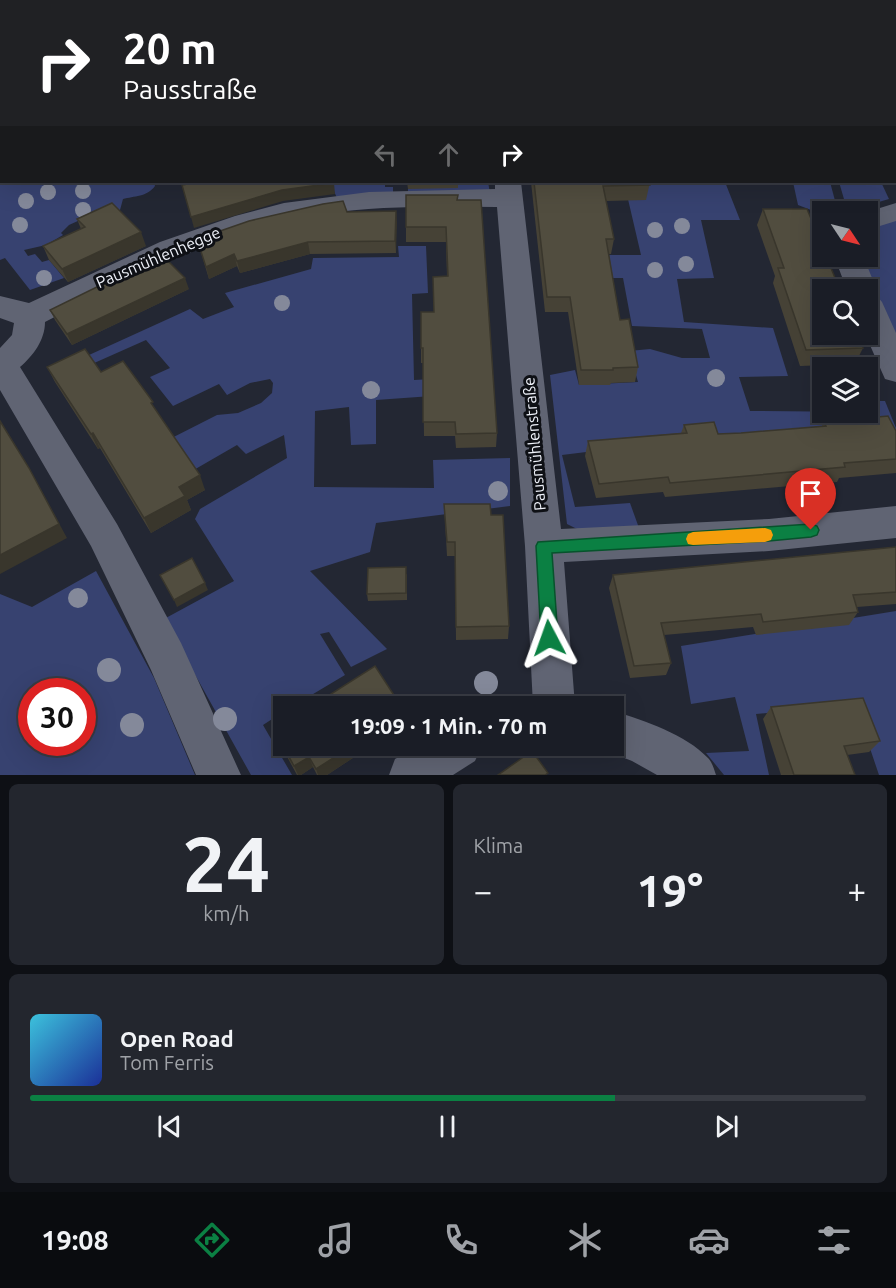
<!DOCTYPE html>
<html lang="de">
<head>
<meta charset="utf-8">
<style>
  :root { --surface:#1a1d26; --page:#23262e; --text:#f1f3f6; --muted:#9fa2a7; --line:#383b43; --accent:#0b8043 }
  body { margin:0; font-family:Ubuntu,sans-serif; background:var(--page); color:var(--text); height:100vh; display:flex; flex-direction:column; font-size:22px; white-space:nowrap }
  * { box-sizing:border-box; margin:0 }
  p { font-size:20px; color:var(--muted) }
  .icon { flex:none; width:33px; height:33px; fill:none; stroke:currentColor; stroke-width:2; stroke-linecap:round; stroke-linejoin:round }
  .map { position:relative; height:775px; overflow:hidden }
  .details { display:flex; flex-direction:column; gap:9px; padding:9px; background:#0e1015; flex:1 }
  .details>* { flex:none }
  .top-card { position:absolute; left:0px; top:0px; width:897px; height:183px; box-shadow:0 6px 24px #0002,0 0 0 2px var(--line); background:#202124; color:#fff; overflow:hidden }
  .needle { width:39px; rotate:125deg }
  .buttons { position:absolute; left:812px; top:201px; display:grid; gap:12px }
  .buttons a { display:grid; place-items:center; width:66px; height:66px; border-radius:0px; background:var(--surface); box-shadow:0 6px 24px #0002,0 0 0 2px var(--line); font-size:30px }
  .speed { position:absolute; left:18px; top:678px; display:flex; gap:12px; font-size:30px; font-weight:700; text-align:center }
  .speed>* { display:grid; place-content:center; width:78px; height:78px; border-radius:50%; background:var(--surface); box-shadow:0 6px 24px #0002,0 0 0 2px var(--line); line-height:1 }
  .speed .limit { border:9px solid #d22; background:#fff; color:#111 }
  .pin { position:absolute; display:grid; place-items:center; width:51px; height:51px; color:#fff; margin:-62px -26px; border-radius:50% 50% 50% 0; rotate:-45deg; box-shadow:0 0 6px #0007 }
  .pin .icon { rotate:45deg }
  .me { position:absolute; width:66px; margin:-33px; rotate:356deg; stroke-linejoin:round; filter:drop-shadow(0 0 4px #0008) }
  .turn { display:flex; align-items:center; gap:21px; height:126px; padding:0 24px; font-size:27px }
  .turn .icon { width:78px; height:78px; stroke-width:2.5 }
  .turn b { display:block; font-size:42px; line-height:51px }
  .lanes { display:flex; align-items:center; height:57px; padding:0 24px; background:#0003; justify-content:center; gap:30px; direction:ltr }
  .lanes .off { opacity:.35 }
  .big { font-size:45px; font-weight:700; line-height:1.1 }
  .details .widget { flex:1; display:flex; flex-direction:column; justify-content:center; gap:9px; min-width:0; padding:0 21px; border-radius:9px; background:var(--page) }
  .details .dial { align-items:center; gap:0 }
  .dial b { font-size:78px; line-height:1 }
  .song { display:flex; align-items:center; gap:18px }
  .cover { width:72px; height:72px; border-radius:9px; background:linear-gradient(135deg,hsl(190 70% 55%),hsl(230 70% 35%)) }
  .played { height:6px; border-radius:3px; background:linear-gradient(90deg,var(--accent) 70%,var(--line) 70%) }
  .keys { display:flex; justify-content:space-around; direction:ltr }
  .heat { display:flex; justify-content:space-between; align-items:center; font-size:33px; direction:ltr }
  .details .tiles { flex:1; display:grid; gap:9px; grid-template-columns:1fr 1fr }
  .widget:last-child { grid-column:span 2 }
  .trip { position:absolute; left:273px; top:696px; width:351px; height:60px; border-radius:0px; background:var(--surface); box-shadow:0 6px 24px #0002,0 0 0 2px var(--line); font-weight:700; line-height:60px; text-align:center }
  .menu { display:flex; height:96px; justify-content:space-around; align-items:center; background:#0a0c0f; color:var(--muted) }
  .menu .icon { width:42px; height:42px }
  .menu .selected { color:var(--accent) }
  .menu b { font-size:27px; color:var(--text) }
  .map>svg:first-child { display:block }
  .green { fill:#374270; fill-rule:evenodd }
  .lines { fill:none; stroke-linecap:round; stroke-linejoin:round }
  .path { stroke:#6f737d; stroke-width:3; stroke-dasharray:3 3; stroke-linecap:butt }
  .lane { fill:#606473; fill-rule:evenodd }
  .street { fill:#606473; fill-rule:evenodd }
  .secondary { fill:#606473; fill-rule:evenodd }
  .rail-casing { stroke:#999ca6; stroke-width:4.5 }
  .rail { stroke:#0e1015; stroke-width:3; stroke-dasharray:10; stroke-linecap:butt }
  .tree { fill:#84899a }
  .wall { fill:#464236 }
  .shaded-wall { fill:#39362c }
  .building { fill:#514d3f; stroke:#39362c; stroke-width:1.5 }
  .route { fill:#0b8043; stroke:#07532c; stroke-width:1.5 }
  .slow { fill:#f59e0b }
  .labels { text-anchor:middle; stroke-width:6; stroke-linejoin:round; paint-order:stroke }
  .street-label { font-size:16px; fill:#eef1f9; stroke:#0e1015 }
</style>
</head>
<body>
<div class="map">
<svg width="896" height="775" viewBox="0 0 896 775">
  <rect width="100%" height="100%" fill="#232733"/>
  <g class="green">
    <path d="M387 0H631L623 2Z"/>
    <path d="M0 163 2 182H154L155 186C147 197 134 196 123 199L120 210H102L69 225 61 233 63 235 46 245 24 250 28 256 35 254 42 262 49 260 64 278 30 290 5 258 0 260Z"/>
    <path d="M330 182H385V187H393V195H408V183L488 182 490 193 337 198Z"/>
    <path d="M624 182H725L740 220H701L714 278 677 279 684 322 773 328 788 376 739 377 750 411 867 412V401H885L896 428V439L651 444 562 455 575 507 630 503 639 528 581 531 567 524 550 375 575 370 579 385 638 382 629 351 650 349 682 358H710L702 329 632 326 623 278H608L600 255H641Z"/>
    <path d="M793 182H830L837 208 811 210 798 205Z"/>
    <path d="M839 182H881L889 199 858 208 846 206Z"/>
    <path d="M896 215V363L867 290 848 257 867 256V222Z"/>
    <path d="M398 246H426L428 293 412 294 414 380 470 377 474 393 376 400V444L351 445 349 407 315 411 314 487 434 488 433 460 510 458V506L376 523 370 552 310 571 387 649 351 667 329 632 320 634 345 675 293 706H284L283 712 263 725 292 775H251L164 619 234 581 195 519 200 509 287 458 284 435 246 454 237 445 192 471 150 449 217 415 238 413 261 403 272 393 273 383 270 379 250 383 227 395 219 384 173 406 150 377 170 368 146 340 92 364 89 355 190 309 203 319 234 307 225 293 311 269 313 258 399 257Z"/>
    <path d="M96 571 154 678 195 775H0V594L32 607ZM32 692H82V742H32Z"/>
    <path d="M896 611V775H879L855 704 756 714 769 775H724L706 753 749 751 735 697 691 704 681 646Z"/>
  </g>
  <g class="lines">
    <g class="path">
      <path d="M105 0 119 2"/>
      <path d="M74 2 81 0"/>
    </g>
    <rect class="lane" x="0" y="122" width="2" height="8"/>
    <g class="street">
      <path d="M141 0H165L140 2Z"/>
      <path d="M2 49V64H0V50Z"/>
      <path d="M495 182H521L561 529 769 519 896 506V538L769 551 564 562 575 706H533L525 546 497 207C439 207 381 205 324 214 224 229 134 276 45 322 45 340 33 356 20 367L117 524 181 643 241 775H196L151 670 91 546 0 390V348L12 335 14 323 0 318V296L29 303 160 242 235 216 284 203 369 192 495 189Z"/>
      <path d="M896 203V221L867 230V212Z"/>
      <path d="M834 256H863L877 290 875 294 882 302 896 333V382L885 379 865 334H867V290H847Z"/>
      <path d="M614 711C645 721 685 734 708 758 712 762 714 769 716 775H657L632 761 599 748 598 746H614Z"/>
      <path d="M419 746H482L475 761 453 775H389L395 759Z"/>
    </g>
    <g class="secondary">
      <path d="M0 102H2L0 117Z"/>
      <rect x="0" y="138" width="2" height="16"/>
    </g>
    <defs>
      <g id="rail">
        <path d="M705 2 715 0"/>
        <path d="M753 2 762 0"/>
      </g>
    </defs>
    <use href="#rail" class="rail-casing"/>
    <use href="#rail" class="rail"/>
  </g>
  <g class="tree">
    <circle cx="83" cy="191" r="8"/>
    <circle cx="48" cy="192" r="8"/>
    <circle cx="26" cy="201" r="8"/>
    <circle cx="83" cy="210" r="8"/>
    <circle cx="20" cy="225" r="8"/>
    <circle cx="682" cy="226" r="8"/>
    <circle cx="655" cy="230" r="8"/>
    <circle cx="686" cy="264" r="8"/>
    <circle cx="655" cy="270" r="8"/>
    <circle cx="44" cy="278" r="8"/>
    <circle cx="282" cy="303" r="8"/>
    <circle cx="716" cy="378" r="9"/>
    <circle cx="371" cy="390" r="9"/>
    <circle cx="498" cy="491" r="10"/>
    <circle cx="78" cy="598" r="10"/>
    <circle cx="109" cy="670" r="12"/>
    <circle cx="486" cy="683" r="12"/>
    <circle cx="225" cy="719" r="12"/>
    <circle cx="132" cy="725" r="12"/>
  </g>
  <g class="wall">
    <path d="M407 182H458V188L408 189Z"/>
    <path d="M531 182H650L646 200 606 201 614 239 611 254H609L620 320 638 367 635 382 611 383 610 385H579L568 312H545Z"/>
    <path d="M457 200 497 433 496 447 456 448 455 436H424L423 363H421V348L447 277 446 242H406V227Z"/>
    <path d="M763 209 863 348 855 364 800 366 773 283 775 276 757 225Z"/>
    <path d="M396 211V253L310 254 240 273 237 266 209 279 197 239 347 212Z"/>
    <path d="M77 219 146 246 68 282 49 260 43 246 81 229Z"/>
    <path d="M189 289 72 345 55 320 50 310Z"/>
    <path d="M47 367 101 372 157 412 205 490 187 500 191 510 151 533 100 448 98 449 55 382Z"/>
    <path d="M824 422 896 431V473L839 478 837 482 665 497 663 492 596 498 585 456 588 441 681 433 684 425 718 434 741 433 822 426Z"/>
    <path d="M444 504 491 515 509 626 508 639 456 640 455 556H447Z"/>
    <path d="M896 547V604L857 607 858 612 849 625 756 635 753 627 664 635 671 663 666 675 630 678 609 588 613 575Z"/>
    <path d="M407 574V600L368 601 367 594Z"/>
    <path d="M771 707 880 741 869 752 847 755 855 775H781L763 719Z"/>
    <path d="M275 731 371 746 327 775H317L313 767 301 775H297L279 742Z"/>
  </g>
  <g class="shaded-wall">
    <path d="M334 183 335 194 283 201 194 228 191 217 282 190Z"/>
    <path d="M396 211 397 223 396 253 395 241Z"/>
    <path d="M141 232 146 246 68 282 62 269Z"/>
    <path d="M308 242 310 254 240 273 237 261Z"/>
    <path d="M234 254 237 266 209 279 206 267Z"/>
    <path d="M185 278 189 289 72 345 67 334Z"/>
    <path d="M93 433 100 448 98 449 91 434Z"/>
    <path d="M29 468 67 538 0 574V555Z"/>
    <path d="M200 475 205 490 187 500 191 510 151 533 144 518 179 487Z"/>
    <path d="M205 583 208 590 177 607 174 600Z"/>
    <path d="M352 746H371L327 775H318L316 769Z"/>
    <path d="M309 757 313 767 301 775H298L294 766Z"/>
  </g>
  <g class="building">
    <path d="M200 182H333L334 183 282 190 191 217 182 185Z"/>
    <path d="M534 182H650V185L603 186 614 239H606L620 320 629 319 638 367 613 368V370H581L570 297H547Z"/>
    <path d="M406 195H458L457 200H481L497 433 456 434 455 422H423V348H421V312H434L433 277 448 276 446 227H406Z"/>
    <path d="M343 201 347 212 396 211 395 241 308 242 237 261 234 254 206 267 197 239 249 221 323 204Z"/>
    <path d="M112 203 141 232 62 269 43 246 85 227 77 219Z"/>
    <path d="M763 209H807L822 245V256H826L840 290H822V334H858L863 348 806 350 778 268H784Z"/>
    <path d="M162 255 185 278 67 334 50 310Z"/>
    <path d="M85 349 101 372 123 361 153 402 151 403 200 475 179 487 185 496 144 518 93 433 91 434 47 367Z"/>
    <path d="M888 416 896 431V459L844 463 845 467 670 483 668 477 599 484 588 441 687 433 684 425 714 422 718 434 741 433 826 426 824 422Z"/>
    <path d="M0 421 29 468 59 524 0 555Z"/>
    <path d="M444 504H490L491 515H503L509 626 456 627 455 542H447Z"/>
    <path d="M896 547V592L853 595 858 612 763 622 761 614 661 623 671 663 634 666 613 575Z"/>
    <path d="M192 558 205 583 174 600 160 575Z"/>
    <path d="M406 567V593L367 594 368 568Z"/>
    <path d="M375 666 401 706H312Z"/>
    <path d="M863 698 880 741 844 746 855 775H794L771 707Z"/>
    <path d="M284 725V746H352L316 769 309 757 294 766 275 731Z"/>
    <path d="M532 751 548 773 545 775H498Z"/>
  </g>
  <path class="route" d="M811 524 817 526 819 530 817 535 811 537 769 541 552 553 558 638 555 644 549 646 544 644 541 638 536 546 538 542Z"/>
  <path class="slow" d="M765 528 771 530 773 535 771 540 765 542 693 545 688 544 686 539 688 534 693 532Z"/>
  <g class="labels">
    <g class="street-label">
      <text transform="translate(158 257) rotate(-23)" y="6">Pausmühlenhegge</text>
      <text transform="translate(534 444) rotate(-95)" y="6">Pausmühlenstraße</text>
    </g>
  </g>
</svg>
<div class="buttons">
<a><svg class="needle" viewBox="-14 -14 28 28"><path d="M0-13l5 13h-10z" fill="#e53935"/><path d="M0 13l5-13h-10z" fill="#9fa2a7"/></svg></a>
<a><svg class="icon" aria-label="search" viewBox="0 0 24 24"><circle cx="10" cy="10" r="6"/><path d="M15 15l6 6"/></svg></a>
<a><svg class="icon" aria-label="layers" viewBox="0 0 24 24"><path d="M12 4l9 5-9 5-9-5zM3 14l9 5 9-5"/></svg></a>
</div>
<div class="speed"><div class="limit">30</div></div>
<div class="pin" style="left:811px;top:530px;background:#d93025"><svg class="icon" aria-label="arrive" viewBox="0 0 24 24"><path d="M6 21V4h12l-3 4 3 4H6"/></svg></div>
<svg class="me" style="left:549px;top:638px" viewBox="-20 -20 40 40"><path d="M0-17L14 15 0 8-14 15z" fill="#0b8043" stroke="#fff" stroke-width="4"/></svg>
<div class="trip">19:09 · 1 Min. · 70 m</div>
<div class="top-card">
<div class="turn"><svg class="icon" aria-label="right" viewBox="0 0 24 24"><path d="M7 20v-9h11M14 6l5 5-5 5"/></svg><div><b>20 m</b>Pausstraße</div></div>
<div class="lanes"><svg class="icon off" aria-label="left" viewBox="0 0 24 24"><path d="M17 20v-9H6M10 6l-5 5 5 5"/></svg><svg class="icon off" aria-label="ahead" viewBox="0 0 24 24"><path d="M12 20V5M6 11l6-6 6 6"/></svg><svg class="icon" aria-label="right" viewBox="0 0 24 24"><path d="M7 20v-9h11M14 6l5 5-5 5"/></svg></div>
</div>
</div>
<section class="details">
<div class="tiles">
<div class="widget dial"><b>24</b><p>km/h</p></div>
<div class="widget"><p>Klima</p>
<div class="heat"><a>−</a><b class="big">19°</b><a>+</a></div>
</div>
<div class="widget">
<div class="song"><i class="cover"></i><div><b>Open Road</b><p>Tom Ferris</p></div></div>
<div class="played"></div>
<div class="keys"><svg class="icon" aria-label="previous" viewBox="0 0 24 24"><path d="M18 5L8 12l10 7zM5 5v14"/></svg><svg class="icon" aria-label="pause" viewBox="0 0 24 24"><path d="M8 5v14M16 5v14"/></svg><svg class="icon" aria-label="next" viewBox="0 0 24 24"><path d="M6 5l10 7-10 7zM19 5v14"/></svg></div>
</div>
</div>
</section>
<nav class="menu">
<b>19:08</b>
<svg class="icon selected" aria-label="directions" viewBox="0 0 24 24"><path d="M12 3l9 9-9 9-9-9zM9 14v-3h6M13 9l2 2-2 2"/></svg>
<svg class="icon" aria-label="music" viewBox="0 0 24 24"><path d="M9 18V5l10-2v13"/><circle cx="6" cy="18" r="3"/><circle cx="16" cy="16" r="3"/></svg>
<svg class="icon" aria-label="phone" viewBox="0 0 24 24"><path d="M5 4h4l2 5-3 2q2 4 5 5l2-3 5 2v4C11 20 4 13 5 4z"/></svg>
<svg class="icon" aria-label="climate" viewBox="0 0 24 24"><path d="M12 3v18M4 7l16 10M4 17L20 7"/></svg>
<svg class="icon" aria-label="car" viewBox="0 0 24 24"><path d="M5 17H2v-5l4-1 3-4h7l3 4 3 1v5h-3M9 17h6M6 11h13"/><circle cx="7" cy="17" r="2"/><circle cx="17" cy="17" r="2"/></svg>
<svg class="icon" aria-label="filters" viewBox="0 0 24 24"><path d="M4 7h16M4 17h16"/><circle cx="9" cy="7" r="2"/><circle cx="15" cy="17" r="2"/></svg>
</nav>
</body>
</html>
